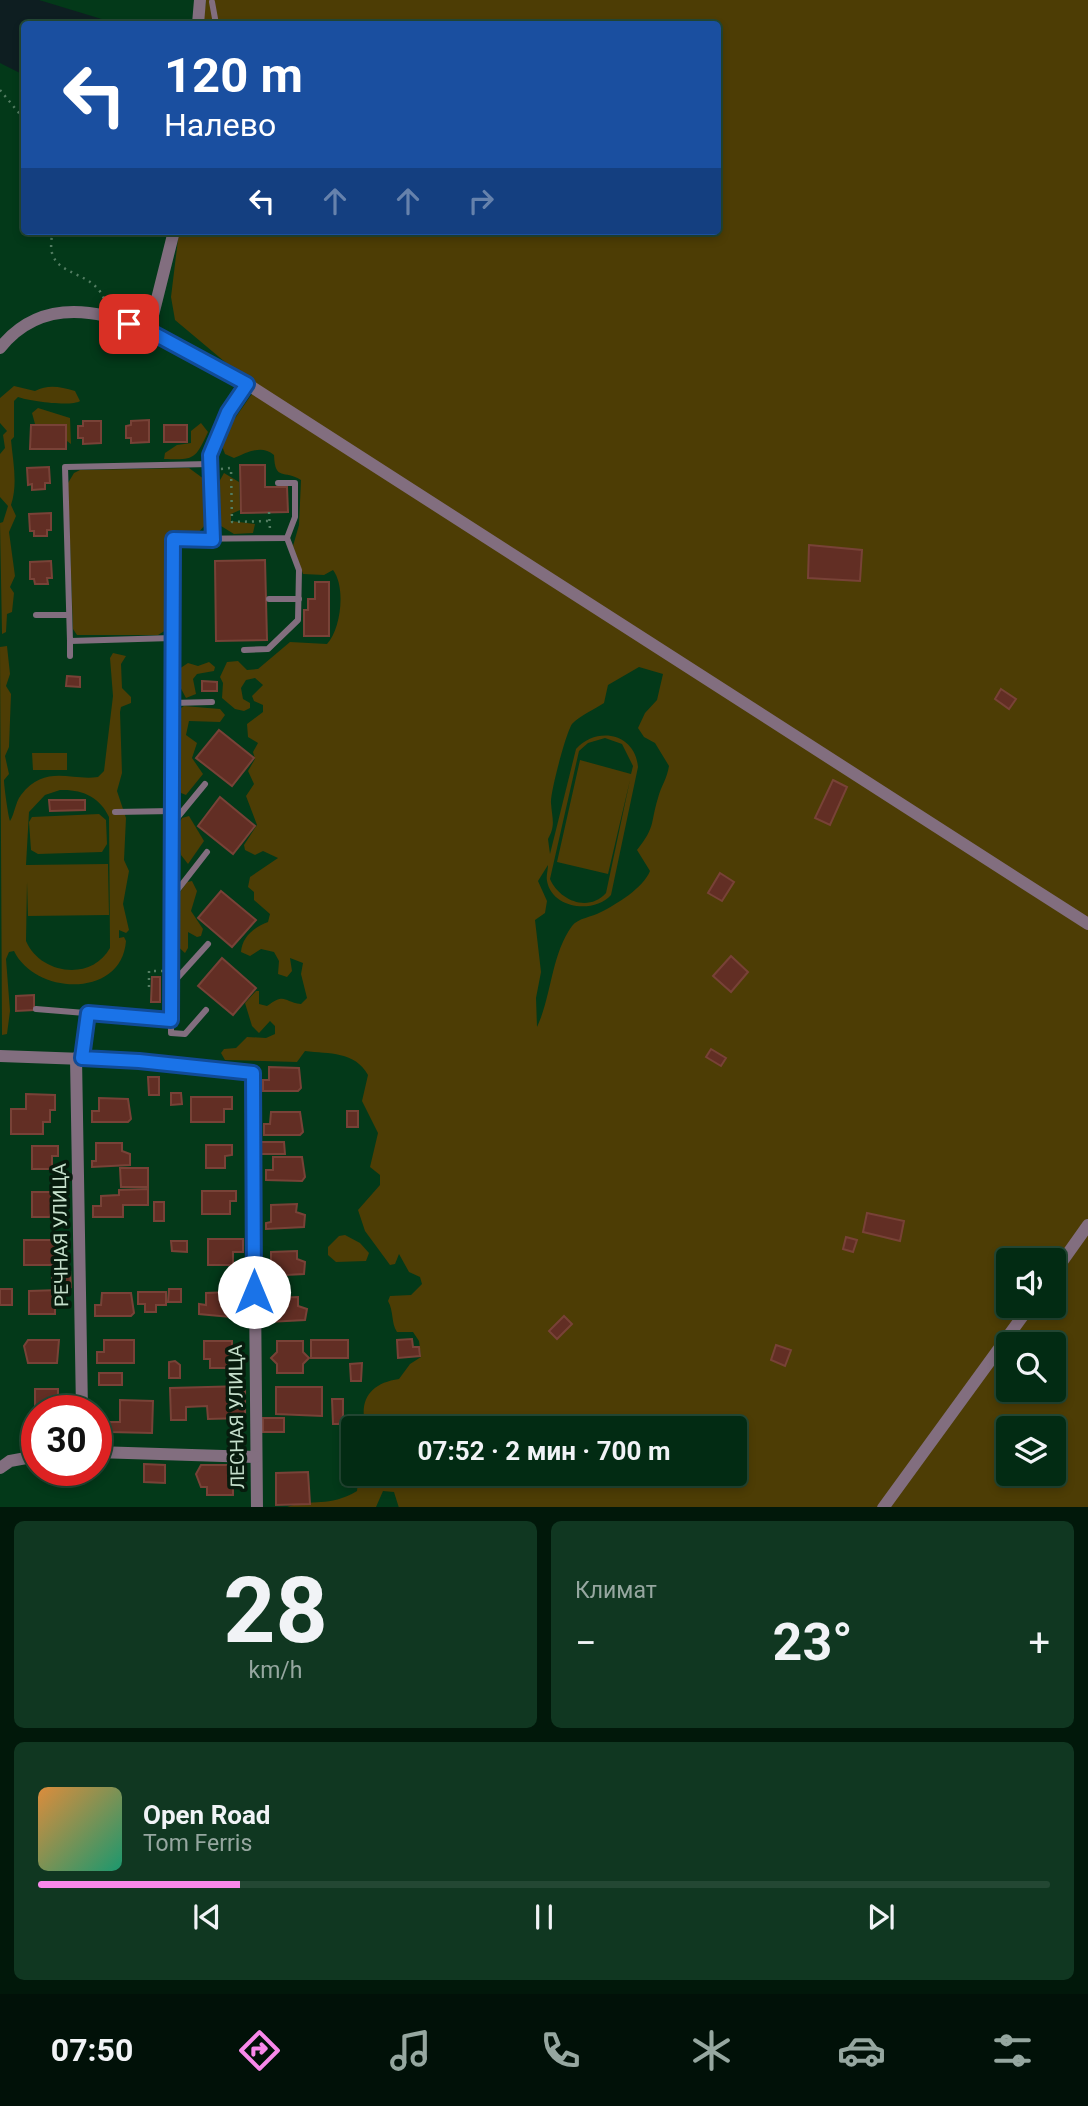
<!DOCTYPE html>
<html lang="ru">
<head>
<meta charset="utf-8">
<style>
  :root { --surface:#022b13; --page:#103721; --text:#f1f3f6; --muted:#96a7a0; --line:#234733; --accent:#f888ea }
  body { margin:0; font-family:Roboto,sans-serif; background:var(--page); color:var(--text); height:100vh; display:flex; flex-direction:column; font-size:26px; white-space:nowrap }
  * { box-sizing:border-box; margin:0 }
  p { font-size:23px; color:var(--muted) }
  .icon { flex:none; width:38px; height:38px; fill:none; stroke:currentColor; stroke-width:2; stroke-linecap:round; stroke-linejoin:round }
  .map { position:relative; height:1507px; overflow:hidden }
  .details { display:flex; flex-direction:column; gap:14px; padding:14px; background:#01180a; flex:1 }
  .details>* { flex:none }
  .top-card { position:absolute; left:21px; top:21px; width:700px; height:214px; border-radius:7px; box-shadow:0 4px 10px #0003,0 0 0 2px var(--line); background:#1a4fa0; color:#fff; overflow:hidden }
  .tools { position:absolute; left:996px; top:1248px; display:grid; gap:14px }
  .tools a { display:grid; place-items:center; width:70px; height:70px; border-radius:7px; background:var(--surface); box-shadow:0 4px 10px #0003,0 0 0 2px var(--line); font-size:35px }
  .speed { position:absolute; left:21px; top:1395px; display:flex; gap:14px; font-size:35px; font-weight:700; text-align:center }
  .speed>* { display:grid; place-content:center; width:91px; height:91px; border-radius:50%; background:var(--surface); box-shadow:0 4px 10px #0003,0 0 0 2px var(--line); line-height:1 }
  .speed .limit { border:10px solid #d22; background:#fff; color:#111 }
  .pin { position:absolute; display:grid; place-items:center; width:60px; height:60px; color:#fff; margin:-30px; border-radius:14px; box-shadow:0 4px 10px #0006 }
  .me { position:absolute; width:77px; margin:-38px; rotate:0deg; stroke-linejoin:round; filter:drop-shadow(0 0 5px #0008) }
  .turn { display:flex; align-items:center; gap:24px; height:147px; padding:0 28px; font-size:32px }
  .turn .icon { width:91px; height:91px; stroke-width:2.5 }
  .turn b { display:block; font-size:49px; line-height:60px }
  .lanes { display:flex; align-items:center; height:66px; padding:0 28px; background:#0003; justify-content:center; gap:35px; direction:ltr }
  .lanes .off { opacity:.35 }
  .big { font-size:52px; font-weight:700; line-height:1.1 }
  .details .widget { flex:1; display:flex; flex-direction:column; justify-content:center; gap:10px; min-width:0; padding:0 24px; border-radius:10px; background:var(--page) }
  .details .dial { align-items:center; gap:0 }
  .dial b { font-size:91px; line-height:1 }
  .song { display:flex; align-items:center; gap:21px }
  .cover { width:84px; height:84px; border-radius:10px; background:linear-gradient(135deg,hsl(30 70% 55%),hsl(160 70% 35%)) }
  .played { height:7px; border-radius:4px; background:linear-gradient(90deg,var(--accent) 20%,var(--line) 20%) }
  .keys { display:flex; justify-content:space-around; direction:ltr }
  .heat { display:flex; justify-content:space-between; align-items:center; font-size:38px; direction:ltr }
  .details .tiles { flex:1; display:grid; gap:14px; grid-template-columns:1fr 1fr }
  .widget:last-child { grid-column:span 2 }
  .trip { position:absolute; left:341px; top:1416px; width:406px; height:70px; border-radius:7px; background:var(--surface); box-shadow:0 4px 10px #0003,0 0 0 2px var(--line); font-weight:700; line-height:70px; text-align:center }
  .menu { display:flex; height:112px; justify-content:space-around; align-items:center; background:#011108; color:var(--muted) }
  .menu .icon { width:49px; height:49px }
  .menu .selected { color:var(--accent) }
  .menu b { font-size:32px; color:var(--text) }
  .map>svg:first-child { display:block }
  .green { fill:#4d3d05; fill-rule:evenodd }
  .water { fill:#0e1e21 }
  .building { fill:#622e24; stroke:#784237; stroke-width:2 }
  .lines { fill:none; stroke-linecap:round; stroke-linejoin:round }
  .path { stroke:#537d62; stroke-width:2.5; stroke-dasharray:2 5; stroke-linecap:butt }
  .lane { stroke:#826e7f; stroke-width:6 }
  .street { stroke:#826e7f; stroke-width:12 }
  .route-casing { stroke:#114b97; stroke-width:18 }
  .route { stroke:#1a73e8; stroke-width:12 }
  .labels { text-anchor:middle; stroke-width:7; stroke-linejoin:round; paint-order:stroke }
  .street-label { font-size:19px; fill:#c5dfcb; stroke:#071b0d }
</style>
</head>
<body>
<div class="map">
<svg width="1088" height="1508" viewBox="0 0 1088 1508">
  <rect width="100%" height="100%" fill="#033919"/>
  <g class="green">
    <path d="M206 0H1088V1507L399 1508 394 1492 383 1491 376 1507H287C313 1498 328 1508 357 1491L358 1482 354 1474H735V1428H366C358 1399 371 1383 399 1379L410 1364 421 1357 419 1341 413 1332H397C391 1323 394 1312 388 1301L390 1296 411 1295 422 1284 420 1277 409 1272 399 1254 395 1264 390 1265 365 1231 358 1210 380 1185V1175L370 1167 378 1133 362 1101 368 1075C355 1051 329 1054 305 1051L297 1062 225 1060 221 1053 224 1049 236 1048 247 1037 266 1038 275 1034V1026L270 1021 259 1033 252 1026 245 1003 256 991H259V1004L267 1006C286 992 283 1002 301 1004L307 998 301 974 303 963 290 958 292 971 287 977 278 974 279 961 274 952 261 949 250 956 241 952C242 937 254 927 268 922L270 914 254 900V892L248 887 250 877 278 858 263 851 255 855 245 850 244 845 257 825 246 796 254 784 248 771 255 759 253 752 258 743 248 737 247 724 263 712V705L254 701 252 696 263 685 255 678 246 680 241 688 243 699 250 703V708L244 711 235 709 222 698 223 683 220 677 227 662 238 661 247 670 258 669 290 642 327 644C341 629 346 587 333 570L324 575 303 574 293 546 299 525 301 480C284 469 275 482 274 455 261 444 247 453 234 458L225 454 222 446 233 421 256 388 175 320 171 297 179 231H718V24H203ZM639 667 663 674 657 700 645 713 638 728 644 737 655 743 669 766C667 779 661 786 658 798 650 824 656 826 637 850L650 871C643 888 617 904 601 912 592 917 578 918 572 926 551 955 552 995 537 1027L536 998 541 972 535 920 545 913 547 901 538 881 548 865C548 870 546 876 547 881 552 909 594 914 611 895L638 767C635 733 597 726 576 749L550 854 548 839C556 825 552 818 551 803 550 793 566 733 572 724 579 716 595 709 604 703L608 685ZM605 738 622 744 633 766 631 774 580 760 557 862 608 874 630 780 606 893C588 913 559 900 550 879L579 751 588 743ZM1008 1260H1054V1306H1008ZM1008 1344H1054V1390H1008ZM1008 1428H1054V1474H1008Z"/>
    <path d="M14 386 35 391C49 384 60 387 75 391L80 401C71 407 29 401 18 397L14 401V437L11 440C13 462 18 484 11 505L16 516 9 532 15 576 10 587 14 593 12 612 7 614 6 632 2 634 0 523 3 522 8 506 0 497V454L5 448 3 435 7 431 0 423V398Z"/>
    <path d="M38 408 70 418 71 444 67 441 66 425 35 424 32 413Z"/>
    <path d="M201 423 208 432C195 460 194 460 164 459L165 453 177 445 191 443V431Z"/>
    <path d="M189 468 204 479 205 525 197 534 167 535 166 630 158 635H77L73 629 68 483 74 473 80 470Z"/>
    <path d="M224 473 239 482 240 510 231 514V521L255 524 253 533 234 534 221 526 219 482Z"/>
    <path d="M7 646 10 674 6 686 11 694 9 747 5 756 9 774 4 780C4 786 8 815 10 821 15 813 15 803 21 795 45 764 70 781 98 777L104 771 113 696 110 658 113 653 126 656 121 664 122 688 131 697V703L121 707 120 712 122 773 117 791 126 818 124 860 129 871 123 904 129 930 126 933 119 930V938L124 937 126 941C122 998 36 996 14 951L9 952 6 959 10 1011 7 1034 2 1035 0 647ZM60 790C82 789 100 797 109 817L110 948C91 982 40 974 26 941L27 882 28 916 109 915 108 864 26 865 29 812 45 795Z"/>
    <path d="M209 662 215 667 214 671 197 674 193 679 196 694 186 698 178 683 179 669 188 663 198 666Z"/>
    <path d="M184 706 220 709 225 715 220 722 189 721 186 735 197 743 192 758 203 774 186 795 181 793 175 782V712Z"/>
    <path d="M32 753H67V770H33Z"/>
    <path d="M99 814 106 820 107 844 102 852 38 854 31 850 29 822 32 817Z"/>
    <path d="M189 816 204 841 188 864 181 855 176 829 182 818Z"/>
    <path d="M192 881 197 891 191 911 203 929 201 936 197 937 188 932V948L185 953 174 943V901L187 882Z"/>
    <path d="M345 1235 360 1243 369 1253 366 1261 336 1262 328 1255V1247L339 1236Z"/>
  </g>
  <path class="water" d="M0 0H39L118 24H24V75L0 63Z"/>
  <g class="building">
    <path d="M149 420V442L131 443V438H126V426L131 425V421Z"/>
    <path d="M83 421H101V443L83 444V438H78V426H83Z"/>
    <path d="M31 425H66V449H30Z"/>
    <rect x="164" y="425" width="23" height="17"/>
    <path d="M240 465H265V487H287L288 512 241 513Z"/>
    <path d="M49 467 50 483H45V489L32 490V484L28 485 27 468Z"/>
    <path d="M51 513V530H47V536H34V531H30L29 514Z"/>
    <path d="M809 545 862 550 860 581 808 578Z"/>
    <path d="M265 560 267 640 216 641 215 561Z"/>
    <path d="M51 561 52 578H47L48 584H35L34 579H30V562Z"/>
    <path d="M315 582H329V636H304V610H308V599H315Z"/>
    <path d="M67 676 80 677V687L66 686Z"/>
    <path d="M202 681 217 682V691H202Z"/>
    <path d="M1001 689 1016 699 1009 709 995 699Z"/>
    <path d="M219 730 254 758 232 786 196 758Z"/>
    <path d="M833 780 847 787 830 825 815 818Z"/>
    <path d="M220 797 255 826 233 854 198 826Z"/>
    <path d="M49 800H85V810L50 811Z"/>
    <path d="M720 873 734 882 722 901 708 893Z"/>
    <path d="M221 891 256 920 232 947 198 918Z"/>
    <path d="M731 956 748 972 731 992 713 976Z"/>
    <path d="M222 958 256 988 233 1015 198 986Z"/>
    <path d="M152 977H160V1002H151Z"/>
    <path d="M34 995V1010L16 1011V996Z"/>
    <path d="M711 1049 726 1058 721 1066 706 1057Z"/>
    <path d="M269 1067 299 1068 301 1088 298 1091H263V1080H269Z"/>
    <path d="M148 1077H159V1095H149Z"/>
    <path d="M171 1093H181L182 1104 171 1105Z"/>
    <path d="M26 1094 55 1095V1110H50V1122H43V1134H11V1109H26Z"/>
    <path d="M191 1097H232V1109H224V1122H191Z"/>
    <path d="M99 1098 128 1099 131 1119 128 1122H92V1111H99Z"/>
    <rect x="347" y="1111" width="11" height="16"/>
    <path d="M271 1112H300L303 1132 300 1135H264V1124H270Z"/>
    <path d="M260 1142H284L285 1154H260Z"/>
    <path d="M96 1143H122V1151L130 1154V1165L92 1167V1161H96Z"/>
    <path d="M206 1145H232V1155L225 1156V1168H206Z"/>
    <path d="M32 1146H58V1156H52V1169H32Z"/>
    <path d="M273 1157H302L305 1177 302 1181 266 1180V1170H273Z"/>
    <path d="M120 1168H148V1187H121Z"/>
    <path d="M148 1189V1205H123V1217H93V1206H101V1196L119 1195V1190Z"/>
    <path d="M202 1191H236V1201H230V1214H202Z"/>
    <path d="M32 1192H59V1205H53V1217H32Z"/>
    <rect x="154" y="1202" width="10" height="19"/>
    <path d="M297 1204 296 1212 305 1215 304 1227 266 1229V1223L271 1222V1205Z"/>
    <path d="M867 1213 904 1221 900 1241 863 1232Z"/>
    <path d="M846 1237 857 1240 853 1252 843 1249Z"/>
    <path d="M208 1239H243V1252H233V1265H208Z"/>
    <path d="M24 1240H60L55 1265H24Z"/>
    <path d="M171 1241H187V1252L172 1251Z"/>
    <path d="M297 1251V1259L305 1262 304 1274 267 1276V1270L271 1269V1252Z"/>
    <path d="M70 1270 71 1287 52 1284V1271Z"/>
    <rect x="0" y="1289" width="12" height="16"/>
    <path d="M169 1289H181V1302H168Z"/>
    <path d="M60 1290V1303H55V1314H29V1291Z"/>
    <path d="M138 1292H166V1305H156V1312H145V1304H138Z"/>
    <path d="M230 1292V1317L199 1314V1304L206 1305V1293Z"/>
    <path d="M102 1293H131L134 1313 131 1316H95V1305H101Z"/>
    <path d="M298 1297V1306L307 1309 305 1320 268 1322V1316H272V1298Z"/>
    <path d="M564 1316 572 1324 557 1339 549 1331Z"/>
    <path d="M412 1339 413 1347H419L420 1356 398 1358 397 1340Z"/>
    <path d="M28 1340H59L57 1363H28L24 1346Z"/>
    <path d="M104 1340H134V1363H97V1352H104Z"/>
    <rect x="311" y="1340" width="37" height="18"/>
    <path d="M204 1341H232V1368H210V1359H204Z"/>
    <path d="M277 1341H303V1352L309 1358 303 1364V1373H277V1364L271 1358 277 1352Z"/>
    <path d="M776 1345 791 1350 785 1366 771 1360Z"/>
    <path d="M175 1361 180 1365V1378H169V1362Z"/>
    <path d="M362 1363 361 1381H351L350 1364Z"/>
    <rect x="99" y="1373" width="23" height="12"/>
    <path d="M245 1386V1418L208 1419 207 1406 186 1407V1420H171L170 1388Z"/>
    <path d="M276 1387H322V1416L276 1414Z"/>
    <path d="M35 1389H58V1401H66V1410H37L35 1415Z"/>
    <path d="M332 1399H343V1416L339 1424H333Z"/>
    <path d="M120 1400 153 1401 152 1433 110 1432V1422H120Z"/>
    <rect x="263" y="1418" width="21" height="14"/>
    <path d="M144 1464 165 1465V1483L144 1482Z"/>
    <path d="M201 1465H243V1485H233V1495H207V1487H201L196 1474Z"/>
    <path d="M308 1472 310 1504 276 1505V1473Z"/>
  </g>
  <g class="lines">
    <g class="path">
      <path d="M0 90 24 119"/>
      <path d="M52 231C52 238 50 247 52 253 59 278 98 271 106 305"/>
      <path d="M221 469 231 468 232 522 269 521"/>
      <path d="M269 512 270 530"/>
      <path d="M149 987V971H164"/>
    </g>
    <g class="lane">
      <path d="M212 2 216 24"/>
      <path d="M213 540 210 455 227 412 247 384"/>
      <path d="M269 599H299"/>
      <path d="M36 615H69"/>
      <path d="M172 638 70 641 65 467 210 464"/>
      <path d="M70 641V656"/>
      <path d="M244 650 268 649 298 620 299 570 287 538"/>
      <path d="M172 703 212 702"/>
      <path d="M115 812 172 811"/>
      <path d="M172 824 205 784"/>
      <path d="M172 897 207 852"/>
      <path d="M171 985 208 944"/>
      <path d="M36 1009 171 1020"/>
      <path d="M206 1010 185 1034 171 1033 173 539 287 538 295 517V483H278"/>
      <path d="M82 1058 88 1013"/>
    </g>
    <g class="street">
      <path d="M198 24 200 0"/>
      <path d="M149 331 174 231"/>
      <path d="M0 348C66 265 177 346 247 384L1088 924"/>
      <path d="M0 1056 139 1061 253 1074 257 1508"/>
      <path d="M76 1058 82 1410"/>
      <path d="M1054 1273 1088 1225"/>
      <path d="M96 1452 255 1457"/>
      <path d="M0 1468 10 1461 37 1456"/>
      <path d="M883 1508 1030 1306"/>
    </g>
  </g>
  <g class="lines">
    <defs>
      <path id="route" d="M129 324 149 331 247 384 228 412 210 455 213 540 173 539 171 1020 88 1013 82 1058 139 1061 253 1073 254 1292"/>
    </defs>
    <use href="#route" class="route-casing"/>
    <use href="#route" class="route"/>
  </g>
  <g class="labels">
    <g class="street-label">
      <text transform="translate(60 1235) rotate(-91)" y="7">РЕЧНАЯ УЛИЦА</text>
      <text transform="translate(236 1417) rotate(-91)" y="7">ЛЕСНАЯ УЛИЦА</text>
    </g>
  </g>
</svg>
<div class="tools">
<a><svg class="icon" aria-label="sound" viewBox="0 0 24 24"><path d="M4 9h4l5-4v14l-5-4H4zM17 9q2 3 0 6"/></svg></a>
<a><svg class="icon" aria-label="search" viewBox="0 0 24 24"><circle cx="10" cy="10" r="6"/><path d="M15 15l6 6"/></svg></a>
<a><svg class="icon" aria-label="layers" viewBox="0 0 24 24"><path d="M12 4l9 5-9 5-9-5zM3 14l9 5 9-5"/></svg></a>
</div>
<div class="speed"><div class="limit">30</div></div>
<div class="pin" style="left:129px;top:324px;background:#d93025"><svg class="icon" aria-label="arrive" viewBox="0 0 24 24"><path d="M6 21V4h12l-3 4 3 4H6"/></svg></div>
<svg class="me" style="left:254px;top:1292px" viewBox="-20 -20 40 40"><circle r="19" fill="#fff"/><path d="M0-13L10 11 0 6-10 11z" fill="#1a73e8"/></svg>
<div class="trip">07:52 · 2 мин · 700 m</div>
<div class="top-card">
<div class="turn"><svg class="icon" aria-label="left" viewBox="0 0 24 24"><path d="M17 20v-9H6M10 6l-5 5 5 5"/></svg><div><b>120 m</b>Налево</div></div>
<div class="lanes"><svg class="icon" aria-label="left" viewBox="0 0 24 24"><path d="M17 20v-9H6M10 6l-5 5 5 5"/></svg><svg class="icon off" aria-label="ahead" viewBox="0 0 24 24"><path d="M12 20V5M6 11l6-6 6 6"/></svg><svg class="icon off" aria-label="ahead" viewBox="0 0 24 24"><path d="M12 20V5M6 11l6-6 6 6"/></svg><svg class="icon off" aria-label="right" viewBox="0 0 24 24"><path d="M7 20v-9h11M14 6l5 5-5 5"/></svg></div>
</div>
</div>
<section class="details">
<div class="tiles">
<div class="widget dial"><b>28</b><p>km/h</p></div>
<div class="widget"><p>Климат</p>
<div class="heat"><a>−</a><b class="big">23°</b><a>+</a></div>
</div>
<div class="widget">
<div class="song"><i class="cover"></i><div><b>Open Road</b><p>Tom Ferris</p></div></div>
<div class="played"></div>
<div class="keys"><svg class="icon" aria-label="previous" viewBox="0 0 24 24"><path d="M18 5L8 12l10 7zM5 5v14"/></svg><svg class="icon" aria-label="pause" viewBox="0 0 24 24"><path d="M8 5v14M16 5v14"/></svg><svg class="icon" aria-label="next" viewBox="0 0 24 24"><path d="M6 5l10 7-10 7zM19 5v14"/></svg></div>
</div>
</div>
</section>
<nav class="menu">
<b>07:50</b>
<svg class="icon selected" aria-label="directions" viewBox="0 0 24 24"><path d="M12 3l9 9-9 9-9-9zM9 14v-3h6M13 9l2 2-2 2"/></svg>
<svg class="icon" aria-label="music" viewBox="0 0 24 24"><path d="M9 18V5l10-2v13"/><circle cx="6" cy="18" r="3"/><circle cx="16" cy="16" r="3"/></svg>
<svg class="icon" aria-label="phone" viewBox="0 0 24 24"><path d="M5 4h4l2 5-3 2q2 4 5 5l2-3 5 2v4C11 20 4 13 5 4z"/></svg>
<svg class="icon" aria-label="climate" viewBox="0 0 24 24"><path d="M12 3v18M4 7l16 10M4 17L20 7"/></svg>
<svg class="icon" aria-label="car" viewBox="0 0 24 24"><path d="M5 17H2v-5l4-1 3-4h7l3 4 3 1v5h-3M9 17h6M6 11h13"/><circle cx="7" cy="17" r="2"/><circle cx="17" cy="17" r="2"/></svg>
<svg class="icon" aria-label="filters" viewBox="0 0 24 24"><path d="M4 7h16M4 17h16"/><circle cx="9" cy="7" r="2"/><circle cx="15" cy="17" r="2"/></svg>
</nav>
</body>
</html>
